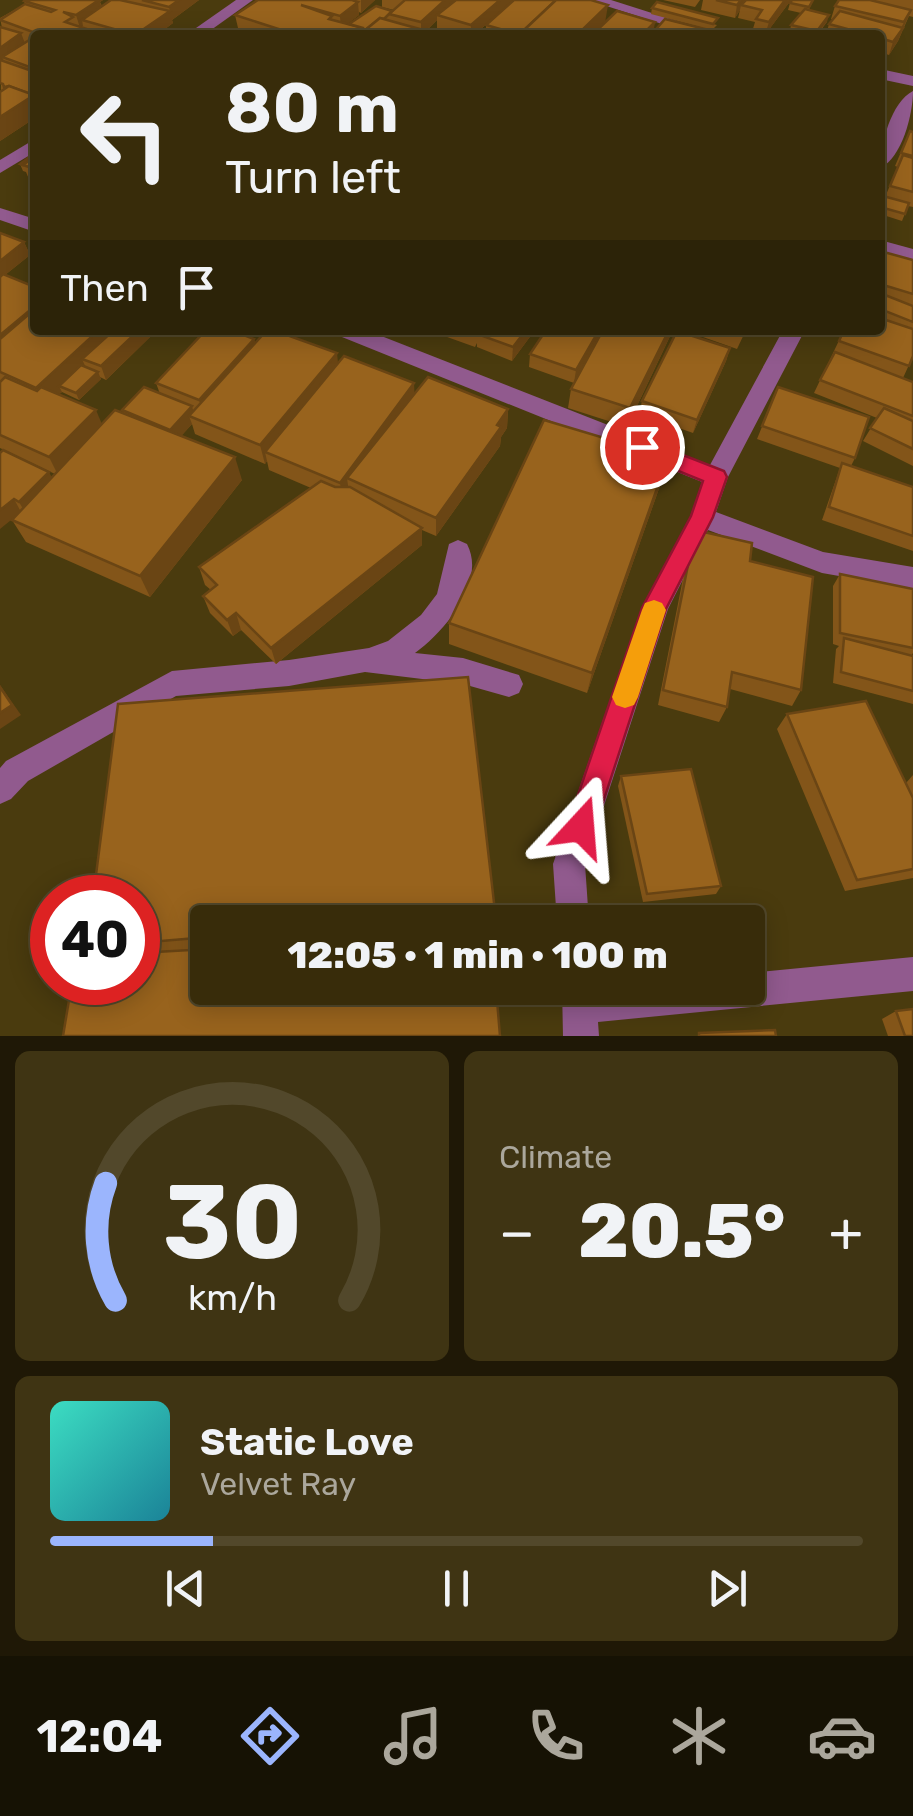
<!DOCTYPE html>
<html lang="en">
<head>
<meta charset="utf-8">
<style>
  :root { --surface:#382c0a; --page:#3f3413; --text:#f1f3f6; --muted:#aba79c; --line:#52482b; --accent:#9bb5fd }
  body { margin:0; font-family:Rubik,sans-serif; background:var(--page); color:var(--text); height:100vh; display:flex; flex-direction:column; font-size:38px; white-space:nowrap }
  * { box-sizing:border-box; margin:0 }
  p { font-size:32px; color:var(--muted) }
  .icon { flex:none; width:55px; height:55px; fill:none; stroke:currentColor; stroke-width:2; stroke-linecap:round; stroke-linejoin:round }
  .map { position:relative; height:1036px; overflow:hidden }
  .details { display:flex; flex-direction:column; gap:15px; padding:15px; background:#1f1806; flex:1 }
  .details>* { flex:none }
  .top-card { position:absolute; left:30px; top:30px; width:855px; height:305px; border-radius:10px; box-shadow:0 5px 25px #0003,0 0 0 2px var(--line); background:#382c0a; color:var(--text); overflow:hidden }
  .speed { position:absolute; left:30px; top:875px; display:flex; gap:20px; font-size:50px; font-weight:700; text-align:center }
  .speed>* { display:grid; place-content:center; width:130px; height:130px; border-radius:50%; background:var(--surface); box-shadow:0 5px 25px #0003,0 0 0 2px var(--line); line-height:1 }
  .speed .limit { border:15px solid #d22; background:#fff; color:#111 }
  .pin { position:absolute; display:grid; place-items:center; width:85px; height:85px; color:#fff; margin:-42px; border:5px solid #fff; border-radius:50%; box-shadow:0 2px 10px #0007 }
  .me { position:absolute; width:110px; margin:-55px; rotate:19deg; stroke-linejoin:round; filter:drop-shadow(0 0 8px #0008) }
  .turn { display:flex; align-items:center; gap:35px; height:210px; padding:0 30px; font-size:45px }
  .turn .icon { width:130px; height:130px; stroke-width:2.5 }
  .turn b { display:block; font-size:70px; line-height:85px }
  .then { display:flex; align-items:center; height:95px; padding:0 30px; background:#0003; gap:20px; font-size:38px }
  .big { font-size:75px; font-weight:800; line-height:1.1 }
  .details .tile { flex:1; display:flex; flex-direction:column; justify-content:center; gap:15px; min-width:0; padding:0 35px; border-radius:15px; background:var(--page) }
  .details .dial { align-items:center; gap:0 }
  .dial svg { height:260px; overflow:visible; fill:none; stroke:var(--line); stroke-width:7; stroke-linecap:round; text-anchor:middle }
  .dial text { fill:var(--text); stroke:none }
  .song { display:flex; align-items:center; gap:30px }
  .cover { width:120px; height:120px; border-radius:15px; background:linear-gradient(135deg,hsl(170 70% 55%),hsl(190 70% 35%)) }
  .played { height:10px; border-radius:5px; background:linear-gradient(90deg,var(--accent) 20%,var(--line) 20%) }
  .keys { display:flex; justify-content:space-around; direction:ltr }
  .heat { display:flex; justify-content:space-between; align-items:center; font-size:55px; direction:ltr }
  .details .tiles { flex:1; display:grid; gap:15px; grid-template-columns:1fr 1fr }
  .tile:last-child { grid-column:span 2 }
  .trip { position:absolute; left:190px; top:905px; width:575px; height:100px; border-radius:10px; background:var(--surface); box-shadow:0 5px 25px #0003,0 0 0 2px var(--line); font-weight:800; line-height:100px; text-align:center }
  .tabs { display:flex; height:160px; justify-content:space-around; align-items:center; background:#161204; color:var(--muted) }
  .tabs .icon { width:70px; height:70px }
  .tabs .active { color:var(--accent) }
  .tabs b { font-size:45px; color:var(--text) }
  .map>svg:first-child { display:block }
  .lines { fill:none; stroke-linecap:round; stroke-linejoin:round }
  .minor { fill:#915a8e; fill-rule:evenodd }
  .wall { fill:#835519 }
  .shaded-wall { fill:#6a4514 }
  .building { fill:#98631d; stroke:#6a4514; stroke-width:2.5 }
  .route { fill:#e11d48; stroke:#92132f; stroke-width:2.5 }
  .slow { fill:#f59e0b }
</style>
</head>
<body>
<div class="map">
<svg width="913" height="1036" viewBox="0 0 913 1036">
  <rect width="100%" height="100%" fill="#4a3b0e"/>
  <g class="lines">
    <g class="minor">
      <path d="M236 0H253L204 35H186Z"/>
      <path d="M588 0H611L721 35H696Z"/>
      <path d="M880 69 913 76V86L880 79Z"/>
      <path d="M913 91C913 114 902 158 880 168 880 145 891 102 913 91Z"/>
      <path d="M35 139V152L0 173V160Z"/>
      <path d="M0 208 35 219V232L0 220Z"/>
      <path d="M880 240 913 249V262L880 253Z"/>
      <path d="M334 330H366L710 465 783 330H805L728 477 716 512 823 552 913 567V589L822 573 708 530 668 609 585 864 589 922H557L553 864 642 608 690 517 702 482 337 335Z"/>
      <path d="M458 540 467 544C487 582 444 632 415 653L463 658 519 675 523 684 519 693 509 697 463 684 365 672 289 686 176 696 28 781 11 799 0 804V768L6 761 172 671 289 660 369 648 388 641 421 615 437 594 449 544Z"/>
      <path d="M913 957V991L598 1022 599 1036H563L562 988H748V973Z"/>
    </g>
  </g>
  <g class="wall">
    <path d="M25 0H103L100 2 102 6 123 0H199L172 20 173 23 157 35H35V118L0 141 2 28 0 18 25 4 24 1Z"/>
    <path d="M258 0H375L361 13 359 12V15L347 24H349L394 10 382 7V0H591L605 22 653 32 700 27 651 14 652 8 717 25 712 30 705 29 704 35H486V25L504 9 474 35H461L437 28V20L426 31 434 35H258L238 28 235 15Z"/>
    <path d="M663 0H700L695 7Z"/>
    <path d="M703 0H791L765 35 752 32 755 22 738 18 740 10 735 18 701 10Z"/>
    <path d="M813 0 809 10 827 22 817 35H803L790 31 791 25 801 13 788 10 790 3Z"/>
    <path d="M839 0H913V17L909 16 898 41 889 55 880 52V35H826L829 24 833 19H831L835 6Z"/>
    <path d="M910 131 913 132V207L908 206 902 221 880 214V202L885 197 898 167 895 166Z"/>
    <path d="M35 153V185L31 184 26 172 23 171 20 164Z"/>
    <path d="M0 233 24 242 30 255 5 275 35 330H147L150 337 106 380 100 377 101 379 79 400 62 392 59 394 102 424 123 413 122 410 160 394 156 383 254 339 255 343 338 363 415 394 508 409 507 428 501 437 500 446 436 536 422 530V545L276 664 241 630 233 636 210 613 203 596 211 590 205 585 199 567 311 488 269 470 267 461 265 464 195 434 192 424 181 436 242 480 150 597 26 542 12 520 15 517 0 453 52 477 55 474 0 448Z"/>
    <path d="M880 251 913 260V356L903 378 913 382V466L863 441 877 418 814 393 844 330H880Z"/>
    <path d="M436 330H535L512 361 477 347V343L475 347 436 333Z"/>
    <path d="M673 330 627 427 568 408 571 389 574 383 529 367 530 354Z"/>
    <path d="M683 330H746L737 349Z"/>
    <path d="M730 348 726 361 693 433 639 414 642 401Z"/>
    <path d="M778 387 855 458 851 466 913 487V551L822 520 840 468 757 439Z"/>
    <path d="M662 480 587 693 449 644V623Z"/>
    <path d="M695 530 750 561 801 690 792 706 730 689 727 707 719 722 658 705 689 548Z"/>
    <path d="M840 574 913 589V653L911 656H913V704L833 683 836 649 839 646 833 644V586Z"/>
    <path d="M787 714 906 783 913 775V878L845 891 777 729Z"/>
    <path d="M621 776 721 886 716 894 643 902 618 786Z"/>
    <path d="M138 898 495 911 493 922H208V988L138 982Z"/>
    <path d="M896 1011 913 1036H888L882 1019Z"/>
  </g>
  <g class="shaded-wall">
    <path d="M98 0H103L100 2 103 12 82 20 83 26 80 28 76 15Z"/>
    <path d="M179 0H199L172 20 173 23 157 35H135L170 11 169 7Z"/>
    <path d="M361 0H375L361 13Z"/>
    <path d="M445 0H459L437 15V20L421 35V22Z"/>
    <path d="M500 0H514L474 35H471V25Z"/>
    <path d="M741 0H748L741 5 740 10 735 18 737 5Z"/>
    <path d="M785 0H791L765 35 769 22Z"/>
    <path d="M358 2 359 15 341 29 340 16Z"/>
    <path d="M608 5 605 23 593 35H577Z"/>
    <path d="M911 10 898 41 889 55 893 42Z"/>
    <path d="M829 15 827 22 815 35 817 31Z"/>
    <path d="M655 22 653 35H642Z"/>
    <path d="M21 33 26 46 2 57 4 61 0 64V48Z"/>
    <path d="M35 91V118L0 141V117Z"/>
    <path d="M24 242 30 255 0 279V261Z"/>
    <path d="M35 306V330L0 363V335Z"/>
    <path d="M99 330H114L82 359 86 368 59 386 62 392 45 407 36 388Z"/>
    <path d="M139 330H147L150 337 106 380 101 366Z"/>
    <path d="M526 330H535L512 361 513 347Z"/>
    <path d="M599 330H605L574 383 576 370Z"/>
    <path d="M669 330H673L627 427 630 408Z"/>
    <path d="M254 339 257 352 203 413 199 400Z"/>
    <path d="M730 348 726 361 693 433 697 420Z"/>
    <path d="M337 353 339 372 265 452 267 461 265 464 260 445Z"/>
    <path d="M98 372 101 379 79 400 76 393Z"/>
    <path d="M414 383 415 402 347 478 349 493 343 501 340 483Z"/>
    <path d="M192 406 195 418 189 416 192 424 175 443 170 430Z"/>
    <path d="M508 409 507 428 501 437 500 446 436 536V518Z"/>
    <path d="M96 410 104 429 58 475 49 457Z"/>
    <path d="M235 457 242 480 150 597 140 576Z"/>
    <path d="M668 457 662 480 587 693 592 673Z"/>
    <path d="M49 472 56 485 26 514 19 502Z"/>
    <path d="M14 499 21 512 0 529V510Z"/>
    <path d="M422 528V545L276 664 271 648Z"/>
    <path d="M236 613 241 630 233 636 227 620Z"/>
    <path d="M0 685 21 715 0 729Z"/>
  </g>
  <g class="building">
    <path d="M25 0H99L76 15 63 12 73 17 65 22 96 32 92 35H41L0 20 25 4 51 12 55 10 24 1Z"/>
    <path d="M111 0H120L170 11 135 35 82 20Z"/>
    <path d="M142 0H179L169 7Z"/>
    <path d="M258 0H352L358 2 340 16 301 5 332 16 329 19 363 28 354 35H309L314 30 307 35H297L235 15Z"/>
    <path d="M405 0H404H445L421 22 389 14Z"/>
    <path d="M456 0H500L471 25 437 15Z"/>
    <path d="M514 0H556L522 32 521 35 486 25Z"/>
    <path d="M556 0H591L608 5 577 35H533L522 32Z"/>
    <path d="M716 0H741L737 5Z"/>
    <path d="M746 0H785L769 22 756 19 762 10 741 5Z"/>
    <path d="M792 0H813L809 7 790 3Z"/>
    <path d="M839 0H870L911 10 904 22 835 6Z"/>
    <path d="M657 2 718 18 713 24 652 8Z"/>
    <path d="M376 6 392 11 384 19 380 18 363 32V28L349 24Z"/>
    <path d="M805 9 829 15 817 31 791 25Z"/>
    <path d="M617 11 655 22 642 35H592Z"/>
    <path d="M840 11 903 28 893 42 880 38V35H869L829 24Z"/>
    <path d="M380 18 434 33 432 35H359Z"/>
    <path d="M665 19 705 29 700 35H651Z"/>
    <path d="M0 27 21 33 0 48Z"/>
    <path d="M714 30 735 35H711Z"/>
    <path d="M31 39 35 41V69L2 57Z"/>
    <path d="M0 60 35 72V91L30 94 9 86 4 87 3 84 0 83Z"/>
    <path d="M9 86 34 95 0 117V92Z"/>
    <path d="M910 131 913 132V156L901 153Z"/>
    <path d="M35 153V156L23 165 20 164Z"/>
    <path d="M903 155 913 158V192L890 186Z"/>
    <path d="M35 156V169L23 165Z"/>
    <path d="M883 196 909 203 905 214 880 207Z"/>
    <path d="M0 233 24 242 0 261Z"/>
    <path d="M880 251 913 260V294L880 284Z"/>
    <path d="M3 274 35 287V306L0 335V277Z"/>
    <path d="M880 293 913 306V322L880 309Z"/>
    <path d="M35 309V330H99L36 388 0 372V339Z"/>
    <path d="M880 318 913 329V356L909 366 839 341 844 330H880Z"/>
    <path d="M114 330H139L101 366 82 359Z"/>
    <path d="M206 330H231L254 339 199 400 156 383Z"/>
    <path d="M267 330H273L337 353 260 445 189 416Z"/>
    <path d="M480 330H526L513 347 477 334Z"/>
    <path d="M546 330H599L576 370 530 354Z"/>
    <path d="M603 330H669L630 408 571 389Z"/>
    <path d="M726 330H744L741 335Z"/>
    <path d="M677 331 730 348 697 420 642 401Z"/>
    <path d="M835 352 913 382V416L820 380Z"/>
    <path d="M344 356 414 383 340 483 265 452Z"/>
    <path d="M81 365 98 372 76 393 59 386Z"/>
    <path d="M5 377 37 391 41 387 96 410 49 457 0 435V382Z"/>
    <path d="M428 377 508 409 497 425 501 427 436 518 347 478Z"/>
    <path d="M144 387 192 406 170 430 122 410Z"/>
    <path d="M778 387 869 417 855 458 762 426Z"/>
    <path d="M884 408 913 421V449L870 428Z"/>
    <path d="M115 410 235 457 140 576 12 520Z"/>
    <path d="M544 420 668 457 592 673 449 623Z"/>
    <path d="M3 450 49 472 19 502 14 499 0 510V453Z"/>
    <path d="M842 463 913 487V536L829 507Z"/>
    <path d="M321 481 335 487H350L422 528 271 648 236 613 227 620 203 596 217 585 199 567Z"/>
    <path d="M695 530 752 543 750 561 813 577 801 690 732 672 727 707 663 690Z"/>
    <path d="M840 574 913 589V648L840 633Z"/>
    <path d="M844 638 913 656V691L841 672Z"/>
    <path d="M468 677 495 911 364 922H208V937L138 943V898H93L118 704Z"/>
    <path d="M0 687 12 705 0 713Z"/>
    <path d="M866 701 913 798V869L857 880 787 714Z"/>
    <path d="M691 769 721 886 647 894 621 776Z"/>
    <path d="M208 949V988H496L500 1036H63L72 982H138V953Z"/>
    <path d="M913 1009V1036H905L896 1011Z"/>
    <path d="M775 1030 776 1036H699V1033Z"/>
  </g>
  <path class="route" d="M642 439 724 471 727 477 713 517 666 609 595 827 591 837 581 841 571 837 567 827 642 608 691 516 703 481 634 453 631 447Z"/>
  <path class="slow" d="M654 600 662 603 666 610 638 697 634 705 625 708 616 705 612 697 642 610 645 603Z"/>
</svg>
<div class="speed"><div class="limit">40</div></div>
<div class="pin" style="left:642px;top:447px;background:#d93025"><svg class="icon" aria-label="arrive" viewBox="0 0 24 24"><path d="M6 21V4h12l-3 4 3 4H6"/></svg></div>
<svg class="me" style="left:581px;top:827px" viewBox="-20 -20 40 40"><path d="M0-17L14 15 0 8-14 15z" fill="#e11d48" stroke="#fff" stroke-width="4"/></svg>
<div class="trip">12:05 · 1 min · 100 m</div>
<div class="top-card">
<div class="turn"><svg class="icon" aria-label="left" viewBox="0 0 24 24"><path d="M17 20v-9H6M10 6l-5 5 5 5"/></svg><div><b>80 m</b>Turn left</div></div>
<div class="then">Then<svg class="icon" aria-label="arrive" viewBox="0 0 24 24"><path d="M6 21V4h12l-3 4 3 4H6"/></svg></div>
</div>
</div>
<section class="details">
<div class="tiles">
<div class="tile dial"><svg viewBox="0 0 100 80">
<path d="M14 69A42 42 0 1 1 86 69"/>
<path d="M14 69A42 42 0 0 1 11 33" stroke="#9bb5fd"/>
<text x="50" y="56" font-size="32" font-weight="700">30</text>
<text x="50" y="72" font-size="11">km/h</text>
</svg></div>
<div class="tile"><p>Climate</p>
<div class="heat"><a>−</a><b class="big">20.5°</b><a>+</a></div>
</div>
<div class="tile">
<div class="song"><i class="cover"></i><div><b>Static Love</b><p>Velvet Ray</p></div></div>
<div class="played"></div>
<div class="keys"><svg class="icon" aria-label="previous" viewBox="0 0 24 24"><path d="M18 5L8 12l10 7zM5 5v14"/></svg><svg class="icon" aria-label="pause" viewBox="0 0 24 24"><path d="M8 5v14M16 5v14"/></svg><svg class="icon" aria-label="next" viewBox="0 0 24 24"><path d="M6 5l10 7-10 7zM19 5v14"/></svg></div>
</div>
</div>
</section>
<nav class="tabs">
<b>12:04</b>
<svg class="icon active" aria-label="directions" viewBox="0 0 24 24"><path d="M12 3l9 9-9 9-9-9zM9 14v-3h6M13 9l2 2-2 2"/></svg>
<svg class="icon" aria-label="music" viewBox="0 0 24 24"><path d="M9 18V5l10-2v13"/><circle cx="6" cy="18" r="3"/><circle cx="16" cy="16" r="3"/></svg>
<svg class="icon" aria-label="phone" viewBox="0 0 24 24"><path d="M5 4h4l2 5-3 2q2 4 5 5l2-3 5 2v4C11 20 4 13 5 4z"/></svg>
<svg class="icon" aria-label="climate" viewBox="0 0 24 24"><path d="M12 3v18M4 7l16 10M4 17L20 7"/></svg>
<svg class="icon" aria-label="car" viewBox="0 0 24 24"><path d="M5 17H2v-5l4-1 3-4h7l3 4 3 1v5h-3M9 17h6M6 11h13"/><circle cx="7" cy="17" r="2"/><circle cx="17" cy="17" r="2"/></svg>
</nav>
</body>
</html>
